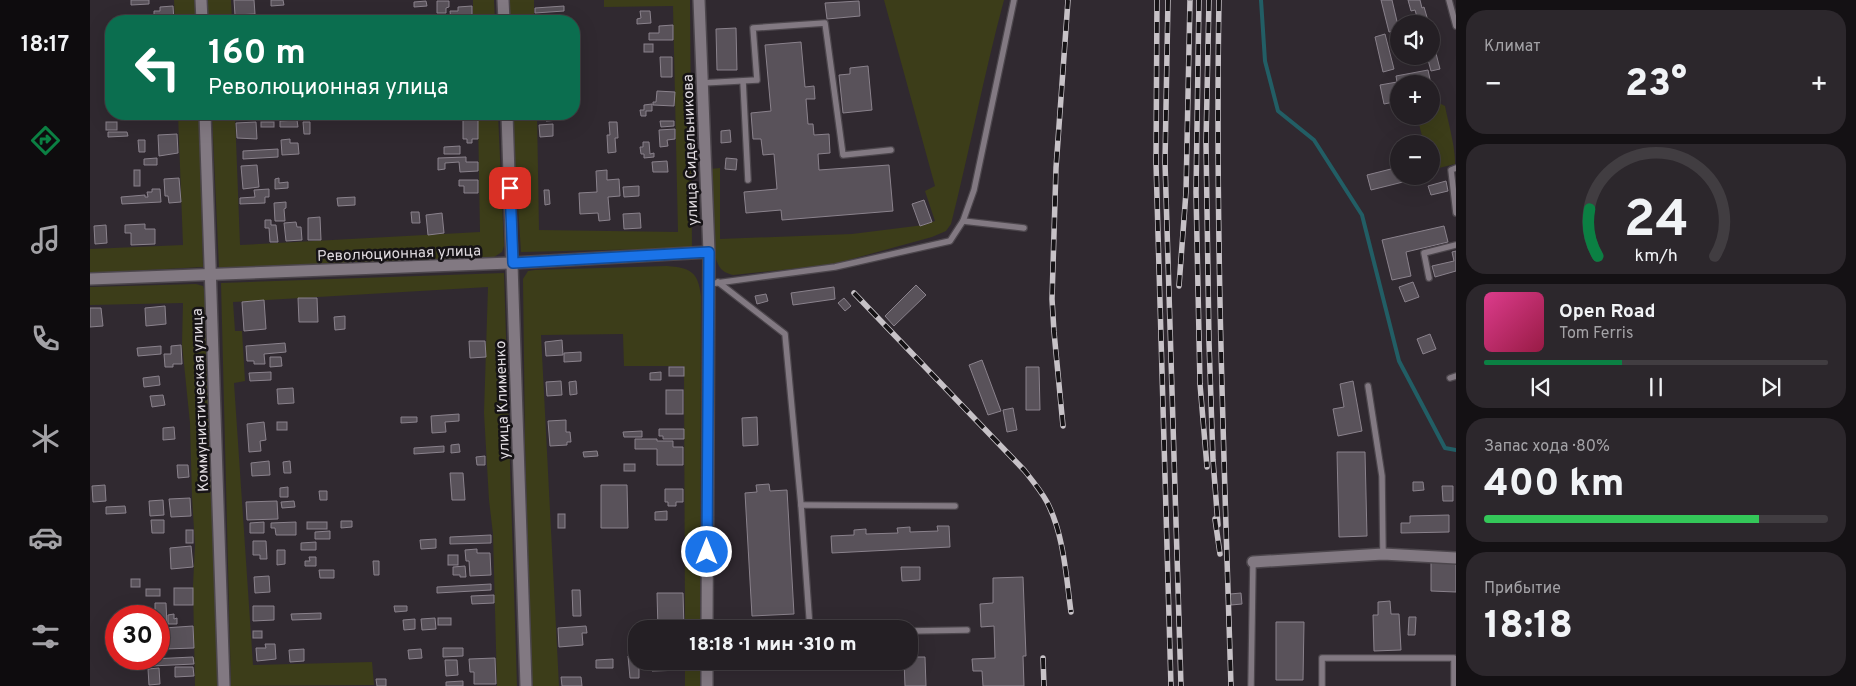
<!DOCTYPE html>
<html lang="ru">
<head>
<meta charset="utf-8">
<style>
  :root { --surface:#241f24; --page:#2c272c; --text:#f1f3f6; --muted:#a3a2a6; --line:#413d41; --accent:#0b8043 }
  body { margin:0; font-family:Overpass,sans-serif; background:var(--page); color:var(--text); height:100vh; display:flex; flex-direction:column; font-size:19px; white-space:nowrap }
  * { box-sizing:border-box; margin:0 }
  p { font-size:16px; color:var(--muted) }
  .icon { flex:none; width:28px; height:28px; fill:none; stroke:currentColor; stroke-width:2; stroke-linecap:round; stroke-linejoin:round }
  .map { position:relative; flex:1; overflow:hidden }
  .side { display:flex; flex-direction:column; gap:10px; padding:10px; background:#141114; width:400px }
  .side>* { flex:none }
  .banner { position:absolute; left:15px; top:15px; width:475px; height:105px; border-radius:20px; box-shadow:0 5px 20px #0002,0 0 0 1px var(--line); background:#0b6e4f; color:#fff; overflow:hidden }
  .buttons { position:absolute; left:1300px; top:15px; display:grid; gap:10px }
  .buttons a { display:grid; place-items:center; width:50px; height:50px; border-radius:50%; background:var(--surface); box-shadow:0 5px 20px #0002,0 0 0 1px var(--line); font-size:25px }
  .speed { position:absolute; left:15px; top:605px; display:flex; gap:10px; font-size:25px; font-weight:700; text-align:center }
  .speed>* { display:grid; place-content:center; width:65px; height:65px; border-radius:50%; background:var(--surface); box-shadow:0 5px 20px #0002,0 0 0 1px var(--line); line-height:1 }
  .speed .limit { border:8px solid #d22; background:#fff; color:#111 }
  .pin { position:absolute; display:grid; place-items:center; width:42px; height:42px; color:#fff; margin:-21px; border-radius:10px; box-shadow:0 2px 8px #0006 }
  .me { position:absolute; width:55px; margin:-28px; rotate:0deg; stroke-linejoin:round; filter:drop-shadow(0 0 4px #0008) }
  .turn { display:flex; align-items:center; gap:18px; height:105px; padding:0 20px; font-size:22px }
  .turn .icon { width:65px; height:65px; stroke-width:2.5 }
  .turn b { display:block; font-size:35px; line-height:42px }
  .big { font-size:38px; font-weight:800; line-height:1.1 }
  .side .card { flex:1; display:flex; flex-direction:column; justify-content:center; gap:8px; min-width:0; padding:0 18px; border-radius:20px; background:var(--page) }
  .side .dial { align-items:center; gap:0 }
  .dial svg { height:130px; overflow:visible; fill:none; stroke:var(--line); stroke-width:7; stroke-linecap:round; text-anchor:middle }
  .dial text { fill:var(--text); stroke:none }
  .song { display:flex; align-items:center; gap:15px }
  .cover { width:60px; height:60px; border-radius:8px; background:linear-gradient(135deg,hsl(330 70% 55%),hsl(340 70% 35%)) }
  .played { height:5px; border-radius:2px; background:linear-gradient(90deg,var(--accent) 40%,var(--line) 40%) }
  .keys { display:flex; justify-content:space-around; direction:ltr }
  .heat { display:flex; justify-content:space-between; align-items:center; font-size:28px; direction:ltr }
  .charge { height:8px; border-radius:4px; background:linear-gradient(90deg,#34c759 80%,var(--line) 0) }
  .trip { position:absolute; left:538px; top:620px; width:290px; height:50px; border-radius:20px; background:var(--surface); box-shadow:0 5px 20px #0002,0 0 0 1px var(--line); font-weight:800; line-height:50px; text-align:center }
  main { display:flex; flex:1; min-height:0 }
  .tabs { display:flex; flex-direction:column; width:90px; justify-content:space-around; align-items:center; background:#0e0c0e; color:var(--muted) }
  .tabs .icon { width:35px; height:35px }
  .tabs .current { color:var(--accent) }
  .tabs b { font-size:22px; color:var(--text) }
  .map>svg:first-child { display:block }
  .green { fill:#3c3d19 }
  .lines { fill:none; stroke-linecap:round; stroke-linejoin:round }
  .stream { stroke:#225e65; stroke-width:4 }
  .building { fill:#59525a; stroke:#8a828c }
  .service-casing { stroke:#4c464c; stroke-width:8 }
  .minor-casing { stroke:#4c464c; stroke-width:14 }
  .service { stroke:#827982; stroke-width:5.5 }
  .minor { stroke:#827982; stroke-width:11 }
  .rail-casing { stroke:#c7c2c7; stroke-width:5.5 }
  .rail { stroke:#161316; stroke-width:4; stroke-dasharray:11; stroke-linecap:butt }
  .route-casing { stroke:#114b97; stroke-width:12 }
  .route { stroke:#1a73e8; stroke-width:9 }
  .labels { text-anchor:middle; stroke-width:5; stroke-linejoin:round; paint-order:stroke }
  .street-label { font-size:15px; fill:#dfdadf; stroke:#161316 }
</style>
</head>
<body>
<main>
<nav class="tabs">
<b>18:17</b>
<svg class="icon current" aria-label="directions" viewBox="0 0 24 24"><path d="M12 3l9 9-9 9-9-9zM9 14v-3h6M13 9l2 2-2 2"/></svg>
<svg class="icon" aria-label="music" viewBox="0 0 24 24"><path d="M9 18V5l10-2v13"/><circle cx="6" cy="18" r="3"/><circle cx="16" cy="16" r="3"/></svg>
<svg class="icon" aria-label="phone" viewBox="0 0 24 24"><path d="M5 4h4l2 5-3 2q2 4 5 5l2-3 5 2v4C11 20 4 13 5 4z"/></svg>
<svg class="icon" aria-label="climate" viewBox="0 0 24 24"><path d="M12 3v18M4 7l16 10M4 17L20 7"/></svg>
<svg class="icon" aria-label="car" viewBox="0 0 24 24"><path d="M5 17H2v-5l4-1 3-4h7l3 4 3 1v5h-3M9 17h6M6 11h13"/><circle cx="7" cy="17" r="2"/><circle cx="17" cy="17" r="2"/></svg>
<svg class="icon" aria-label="filters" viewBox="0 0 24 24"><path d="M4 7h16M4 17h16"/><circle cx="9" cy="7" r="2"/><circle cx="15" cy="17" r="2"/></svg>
</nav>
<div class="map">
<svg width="1366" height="686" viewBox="0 0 1366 686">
  <rect width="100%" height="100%" fill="#302930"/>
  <g class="green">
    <path d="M84 0H105L106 21H85Z"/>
    <path d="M117 0H141L142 21H118Z"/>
    <path d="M383 0H404L405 21H383Z"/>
    <path d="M417 0H444V21H418Z"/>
    <path d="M514 0H600L602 248 431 252 422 114H447L449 230 588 232 583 6 514 7Z"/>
    <path d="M794 0H914C894 74 880 149 861 224L856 231 842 237 740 265 643 275C636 273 631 271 628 264 619 245 621 192 620 169L630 168V239L762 234 834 225 845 221 835 191 845 186Z"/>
    <path d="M1349 103 1355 106C1358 121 1366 150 1365 164L1345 169 1341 168V144H1334L1327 116H1341V105Z"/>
    <path d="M88 114H109L113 267 0 273V249L93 245Z"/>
    <path d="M122 114H145L150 245 390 232 388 114H408L414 246 412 252 404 257 129 268Z"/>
    <path d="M577 266C600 268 608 271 611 296L610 629H595L594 366H534L533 334 451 335 469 686H442L435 444 433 279 438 271 445 270Z"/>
    <path d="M414 273 427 686H407L403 534 399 500 394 413 398 287 143 302 145 331H152L155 381 144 383 163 665 282 662 284 685 141 686 131 283Z"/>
    <path d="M106 284 113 286 116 295 128 686H105L103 586 105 545 102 497 100 423 92 344 93 303 0 305V287Z"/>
    <rect x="595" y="661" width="15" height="25"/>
  </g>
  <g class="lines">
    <path class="stream" d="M1171 0 1175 61 1188 111 1224 140 1272 215 1309 361 1355 448 1366 450"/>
  </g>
  <g class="building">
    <path d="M41 0H59V4L41 5Z"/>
    <path d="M144 0H164L165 14 145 15Z"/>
    <path d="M181 0H193L194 5 181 6Z"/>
    <path d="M1291 0H1302L1309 30 1299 32Z"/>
    <path d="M1318 0H1330L1332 8 1334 7 1339 24H1329L1325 10 1321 11Z"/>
    <path d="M336 1 337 6 324 7V2Z"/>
    <path d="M347 1H359V7L356 8V13H347Z"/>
    <path d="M769 1 770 16 737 19 735 3Z"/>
    <path d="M83 6 84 21H64V11H70V7Z"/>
    <path d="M382 6V19L361 21 360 11H368V7Z"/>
    <path d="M474 6V11L445 13V8Z"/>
    <path d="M550 11H560L561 23 547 24V19L551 18Z"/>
    <path d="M461 15 462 21H446L445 16Z"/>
    <path d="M583 25V40H559V33H569V26Z"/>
    <path d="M646 28 647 70H627L626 29Z"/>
    <path d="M1295 34 1304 69 1293 72 1285 37Z"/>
    <path d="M1341 34 1350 69 1341 71 1337 56H1341Z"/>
    <path d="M711 42 715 87 724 86 725 99H716L718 124H723L724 135 739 134 740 153 728 154 729 170 799 165 803 211 692 220 691 210 656 213 654 192 687 189 684 154 673 155 671 139H663L661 113 681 111 675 45Z"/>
    <rect x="554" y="44" width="9" height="8"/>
    <path d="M570 57H582V77H571Z"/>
    <path d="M778 66 782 110 753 113 749 75 760 74V68Z"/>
    <path d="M1338 70 1341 84H1309V101L1294 104 1290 85 1307 82 1306 76Z"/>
    <path d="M567 91 585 92 584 106 563 105V102H566Z"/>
    <path d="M562 104V111H556V116H551L550 110H554V105Z"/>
    <rect x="148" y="114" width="20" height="4"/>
    <path d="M469 114 470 120 456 121 455 115Z"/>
    <path d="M373 118H388V139H382V143H377V139H373Z"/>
    <path d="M207 120 208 127H190V121Z"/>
    <path d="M570 121H584V126L571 127Z"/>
    <rect x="16" y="122" width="11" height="8"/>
    <path d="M166 122 167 139 147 138 146 123Z"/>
    <rect x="171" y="122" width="13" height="5"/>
    <path d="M213 122H220V134H214Z"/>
    <path d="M519 122H527L528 138H525L526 152 518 153 517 135H520Z"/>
    <path d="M463 124V136L450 137 449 125Z"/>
    <path d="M585 129V139L577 140 578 146 570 147 569 130Z"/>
    <path d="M640 130 641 142 631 143V131Z"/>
    <path d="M18 132H37L38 136 18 137Z"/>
    <path d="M87 134 88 153 69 156 68 135Z"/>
    <path d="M200 139V143H208L209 154 192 155 191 140Z"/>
    <path d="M48 140H55V152H49Z"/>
    <path d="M553 142H559L560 154 564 153V157L554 158V154H551L550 147H553Z"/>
    <path d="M370 146V154H354V147Z"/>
    <path d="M188 149V157L153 159V151Z"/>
    <path d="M376 157V162H388V171L370 172 369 162 355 163V169L348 170V158Z"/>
    <path d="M67 158V165H54V159Z"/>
    <path d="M636 158 647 159 646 170 635 169Z"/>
    <path d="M577 161 578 172H563L562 162Z"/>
    <path d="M167 165 169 187 153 189 151 166Z"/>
    <path d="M1309 167V176L1333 177 1281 190 1277 175Z"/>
    <rect x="44" y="170" width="6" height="16"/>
    <path d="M517 170V180L529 179 530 196 518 197 520 220 509 221 508 213 490 214 489 193 507 192 506 171Z"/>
    <path d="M89 178 91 202 79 203 78 196H75L74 179Z"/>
    <path d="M189 178V183L198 182V188L185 189V179Z"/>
    <path d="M369 180H388V193H374V186H369Z"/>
    <path d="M1356 181 1358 191 1341 195 1338 186Z"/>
    <path d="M549 186V196L534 197 533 187Z"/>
    <path d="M62 189H70L71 202 32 204 31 197 55 195V197H58L57 192H62Z"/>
    <path d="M179 189V197H175V203L150 204V198L165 197 164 190Z"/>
    <path d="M454 190H459L460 204 455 205Z"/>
    <path d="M265 197V205L248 206 247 198Z"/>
    <path d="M834 200 842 222 830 226 822 204Z"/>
    <path d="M196 202V208L194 209 195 221H185L184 203Z"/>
    <path d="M321 212H329L330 223H322Z"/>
    <path d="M352 213 354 233 338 235 336 215Z"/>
    <path d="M550 213 551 228 534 229 533 214Z"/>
    <path d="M230 217 231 240H218V218Z"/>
    <path d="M175 220H181V225H186L188 242H180L179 228H175Z"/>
    <path d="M206 222 207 227H211L212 240 196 241 194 223Z"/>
    <path d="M55 224V229H65V244L41 245V233H35V225Z"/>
    <path d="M16 225 17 243 5 244 4 226Z"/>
    <path d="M1354 226 1358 242 1316 252 1321 276 1302 280 1292 240Z"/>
    <path d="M1366 251V271L1345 277 1342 266 1364 261 1362 252Z"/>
    <path d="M1323 282 1329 297 1315 302 1309 287Z"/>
    <path d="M826 285 836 295 804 326 795 316Z"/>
    <path d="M744 287 745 299 703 305 701 293Z"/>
    <path d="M676 294 678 301 667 304 665 296Z"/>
    <path d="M208 298H227L228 322H209Z"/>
    <path d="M754 298 761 306 755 311 748 303Z"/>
    <path d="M174 300 176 329 154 331 152 302Z"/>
    <path d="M75 306 76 324 56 326 55 308Z"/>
    <path d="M0 308H11L13 326 0 327Z"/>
    <path d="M255 316V329L245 330 244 317Z"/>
    <path d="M1340 334 1346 349 1333 354 1327 339Z"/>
    <path d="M472 340 473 355 456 356 455 342Z"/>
    <path d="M379 341H395L396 357 380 358Z"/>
    <path d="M195 343 196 352 174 354 175 364H164V361H157L156 346Z"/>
    <path d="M91 345 92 364H83V367H75L74 354H81V346Z"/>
    <path d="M71 346V354L48 356 47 348Z"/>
    <path d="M491 352V361L474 362V353Z"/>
    <path d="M180 357H191L192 366 180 367Z"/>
    <path d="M892 360 911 411 898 415 879 365Z"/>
    <rect x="579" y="367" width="15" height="9"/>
    <path d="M936 367H949L950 410H936Z"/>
    <path d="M181 372V380L160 381 159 373Z"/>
    <path d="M571 372V380H560V373Z"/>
    <path d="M69 376 70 385 54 387 53 378Z"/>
    <path d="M471 381 472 395 457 396 456 382Z"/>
    <path d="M486 381 487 394 480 395 479 382Z"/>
    <path d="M1263 381 1272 431 1248 436 1243 409 1254 407 1250 384Z"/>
    <path d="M203 388 204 403 188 404 187 389Z"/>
    <rect x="576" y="390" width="17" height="24"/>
    <path d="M73 395 75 405 62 407 60 396Z"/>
    <path d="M923 408 927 430 917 432 913 410Z"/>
    <path d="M369 414V421L355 422 356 432 342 433 341 416Z"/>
    <path d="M311 417H327V422L311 423Z"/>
    <path d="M667 417 668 445 653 446 652 418Z"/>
    <path d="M476 420V432H480L481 442H477V445L460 446 458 421Z"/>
    <path d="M174 422 176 440 170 441 171 451 159 452 157 424Z"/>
    <rect x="187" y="422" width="10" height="8"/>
    <path d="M84 427 85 439 73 440V428Z"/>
    <path d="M569 429H594V439H573V436H569Z"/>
    <path d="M552 431V437H534L533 432Z"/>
    <path d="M545 439H567V441H583V447H593V465H567V449H545Z"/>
    <path d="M369 444 370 452 361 453V445Z"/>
    <path d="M354 446V452L324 454V448Z"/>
    <path d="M507 451 508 456 494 457 493 452Z"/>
    <path d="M1247 452H1275L1277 536 1249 537Z"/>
    <path d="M395 456V465H387L386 457Z"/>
    <path d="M179 461 180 475 162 476 161 463Z"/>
    <path d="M200 461 201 473H194L193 462Z"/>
    <rect x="534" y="464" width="11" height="7"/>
    <path d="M87 465H98L99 477 88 478Z"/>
    <path d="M360 473H373L375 500H362Z"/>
    <path d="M1323 482H1333L1334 490 1323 491Z"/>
    <path d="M679 484 680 491 697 490 704 614 662 616 655 493 667 492 666 485Z"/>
    <path d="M15 485 16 501 3 502 2 486Z"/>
    <path d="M511 485H537L538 528H511Z"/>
    <path d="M1352 486H1363V501H1353Z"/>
    <path d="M198 487V497H190V488Z"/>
    <path d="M575 489H593V502H586V506H578V502H575Z"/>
    <path d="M229 491H237V500H230Z"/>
    <path d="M100 498 101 516 81 517 79 499Z"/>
    <path d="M73 500 74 515 60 516 59 501Z"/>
    <path d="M187 501 188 519 157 520 156 502Z"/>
    <path d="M204 501 205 507 192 508 191 502Z"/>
    <path d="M35 506 36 513 16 514V507Z"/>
    <path d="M577 511V520H565V512Z"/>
    <rect x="468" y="514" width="7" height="14"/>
    <path d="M1359 515V532L1311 533V523H1320V516Z"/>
    <path d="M61 520H74V533H62Z"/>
    <path d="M251 521H262V527L251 528Z"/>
    <path d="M174 522V533H160V523Z"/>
    <path d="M206 522V535H186L185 528H181V523Z"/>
    <rect x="217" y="522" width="20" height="7"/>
    <path d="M847 526H859L860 547 742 553 741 536 764 535V530L776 529V534L808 533 807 528 820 527V532L848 531Z"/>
    <rect x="96" y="530" width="7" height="13"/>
    <path d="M240 531V539H225V532Z"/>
    <path d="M401 535V543L360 544V537Z"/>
    <path d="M346 539V548L331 549 330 540Z"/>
    <path d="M163 541H176L177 559H170V555H163Z"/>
    <path d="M226 542V550H211V543Z"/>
    <path d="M101 546 103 567 81 569 80 548Z"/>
    <path d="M387 549V553H400L401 575 380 576 379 561H376L375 550Z"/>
    <path d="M187 550H195V564L187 565Z"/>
    <rect x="358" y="555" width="10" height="10"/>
    <path d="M219 557H226V566H215V561H220Z"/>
    <path d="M1341 560 1366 561V592L1341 591Z"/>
    <path d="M283 561H289V575H284Z"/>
    <path d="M375 566 376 577H370V575H363V567Z"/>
    <path d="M811 567H830V580L812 581Z"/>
    <path d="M229 570H244V578H230Z"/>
    <path d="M179 576 180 592 165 593 164 577Z"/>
    <path d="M933 577 936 656H933L934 686H893L892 671H883L882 659 905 658 904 626 891 627 890 604 903 603V578Z"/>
    <rect x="41" y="579" width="9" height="8"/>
    <path d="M401 584V590L347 593V587Z"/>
    <rect x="84" y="588" width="19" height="17"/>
    <rect x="56" y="589" width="14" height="7"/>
    <path d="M482 590H490L491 616H483Z"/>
    <path d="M567 593H593L594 629H568Z"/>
    <path d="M1151 593 1152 604 1141 605 1140 594Z"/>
    <path d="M404 595V603L382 604 381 596Z"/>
    <path d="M1300 601 1301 614H1309L1311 650 1284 651 1283 615H1288V602Z"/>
    <path d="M65 603H76L77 625H69V616L62 615V612H65Z"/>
    <path d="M163 606H184V620L163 621Z"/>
    <path d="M304 606H317V611L305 612Z"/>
    <path d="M231 613V619L202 620 201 614Z"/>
    <path d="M84 614V619L87 618V624H78V615Z"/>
    <path d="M1319 617H1326L1325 635H1318Z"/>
    <path d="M345 618 346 629 332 630 331 619Z"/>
    <rect x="348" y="618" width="13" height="7"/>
    <path d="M325 619V629L314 630 313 620Z"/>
    <path d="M1186 622H1214L1213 680H1186Z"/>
    <path d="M103 626 104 648 75 649 74 628Z"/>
    <path d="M496 626 497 633H492L493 645 469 647 468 628Z"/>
    <rect x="163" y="631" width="9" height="7"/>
    <rect x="539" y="641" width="7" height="9"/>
    <path d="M175 644H185L186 659 167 661 166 648H176Z"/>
    <path d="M353 648H373V656L353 657Z"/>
    <path d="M214 649V661L200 662 199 650Z"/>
    <path d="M331 649 332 658 319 659 318 650Z"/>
    <path d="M538 656H546V661H549V678H540Z"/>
    <path d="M103 657 104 664 61 666V659Z"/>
    <path d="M819 657H835L836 686H815L814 661H819Z"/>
    <path d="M405 658 406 684H384V672H380L379 659Z"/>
    <path d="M523 659V668H506V660Z"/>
    <path d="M355 660H367L368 675 356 676Z"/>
    <path d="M562 661H594V670L562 671Z"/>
    <path d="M85 667H103L104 676 85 677Z"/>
    <path d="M69 668 70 684 59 685 58 669Z"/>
    <path d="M471 677H491L492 686H472Z"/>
    <path d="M286 679H296V686H287Z"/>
    <path d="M373 681V686H356V682Z"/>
  </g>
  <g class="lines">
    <defs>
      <g id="service">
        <path d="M1359 0 1366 26"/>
        <path d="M653 81 658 180"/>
        <path d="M612 83 667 80 663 28 735 23 753 155 801 150"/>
        <path d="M1366 168 1361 170 1366 213"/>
        <path d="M873 221 934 228"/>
        <path d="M1339 278 1334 253 1366 245"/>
        <path d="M628 282 695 334 711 505 720 629"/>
        <path d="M619 284 745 267 860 241 873 221 884 190 924 0"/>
        <path d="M1360 378 1366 376"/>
        <path d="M1278 386 1292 476 1293 554"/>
        <path d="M711 505 865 506"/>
        <path d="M819 631 877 630"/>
        <path d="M1161 686 1163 562"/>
        <path d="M1232 686V658H1364V686"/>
      </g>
      <g id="minor">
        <path d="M111 0 112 21"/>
        <path d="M413 0 414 21"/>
        <path d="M609 0 619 252 617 629"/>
        <path d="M115 114 134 686"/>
        <path d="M417 114 436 686"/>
        <path d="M0 279 423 263 619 252"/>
        <path d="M1163 562 1293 554 1366 558"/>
        <path d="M617 686V661"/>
      </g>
    </defs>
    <use href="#service" class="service-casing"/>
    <use href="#minor" class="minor-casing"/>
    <use href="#service" class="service"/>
    <use href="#minor" class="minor"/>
    <defs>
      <g id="rail">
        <path d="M1067 0 1066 163 1081 686"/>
        <path d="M1078 0 1075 162 1091 686"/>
        <path d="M1109 0 1106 192 1110 384 1117 467"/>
        <path d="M1119 0 1116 142 1119 342 1123 460 1128 525"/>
        <path d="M1129 0C1125 229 1134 457 1141 686"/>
        <path d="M1089 286 1096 192 1100 0"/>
        <path d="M764 293 934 470C942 480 951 491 957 502 974 535 976 576 981 612"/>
        <path d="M973 426 964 332 962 299 966 168 978 0"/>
        <path d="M1125 519 1130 554"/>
        <path d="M953 658 954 686"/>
      </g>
    </defs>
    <use href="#rail" class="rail-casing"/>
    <use href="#rail" class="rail"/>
  </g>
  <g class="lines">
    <defs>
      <path id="route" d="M420 188 423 263 619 252 617 552"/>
    </defs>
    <use href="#route" class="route-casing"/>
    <use href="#route" class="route"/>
  </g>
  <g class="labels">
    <g class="street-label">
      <text transform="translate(600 150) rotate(-92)" y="5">улица Сидельникова</text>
      <text transform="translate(309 253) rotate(-2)" y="5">Революционная улица</text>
      <text transform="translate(110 400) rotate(-92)" y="5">Коммунистическая улица</text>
      <text transform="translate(412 400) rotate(-92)" y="5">улица Клименко</text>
    </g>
  </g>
</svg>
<div class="buttons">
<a><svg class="icon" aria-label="sound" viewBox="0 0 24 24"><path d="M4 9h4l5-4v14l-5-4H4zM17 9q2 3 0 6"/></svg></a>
<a>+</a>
<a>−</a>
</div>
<div class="speed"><div class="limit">30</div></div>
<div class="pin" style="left:420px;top:188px;background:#d93025"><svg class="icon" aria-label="arrive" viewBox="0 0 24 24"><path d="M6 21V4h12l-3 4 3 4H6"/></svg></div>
<svg class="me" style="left:617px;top:552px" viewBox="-20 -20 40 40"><circle r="17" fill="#1a73e8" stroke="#fff" stroke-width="3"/><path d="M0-11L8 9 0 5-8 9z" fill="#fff"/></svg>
<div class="trip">18:18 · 1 мин · 310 m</div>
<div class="banner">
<div class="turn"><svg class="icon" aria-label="left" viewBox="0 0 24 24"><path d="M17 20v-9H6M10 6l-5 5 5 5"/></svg><div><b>160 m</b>Революционная улица</div></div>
</div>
</div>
<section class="side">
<div class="card"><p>Климат</p>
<div class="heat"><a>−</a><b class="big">23°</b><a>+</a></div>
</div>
<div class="card dial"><svg viewBox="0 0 100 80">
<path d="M14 69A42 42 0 1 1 86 69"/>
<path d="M14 69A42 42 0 0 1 9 40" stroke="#0b8043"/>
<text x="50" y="56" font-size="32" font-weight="700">24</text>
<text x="50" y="72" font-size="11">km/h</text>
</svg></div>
<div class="card">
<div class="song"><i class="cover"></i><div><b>Open Road</b><p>Tom Ferris</p></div></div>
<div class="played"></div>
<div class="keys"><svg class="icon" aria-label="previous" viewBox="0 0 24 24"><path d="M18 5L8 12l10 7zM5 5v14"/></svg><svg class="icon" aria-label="pause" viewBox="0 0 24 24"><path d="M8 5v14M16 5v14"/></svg><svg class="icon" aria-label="next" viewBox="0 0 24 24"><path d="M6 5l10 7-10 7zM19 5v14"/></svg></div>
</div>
<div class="card"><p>Запас хода · 80%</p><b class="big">400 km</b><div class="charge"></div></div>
<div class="card"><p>Прибытие</p><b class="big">18:18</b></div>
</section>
</main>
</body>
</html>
